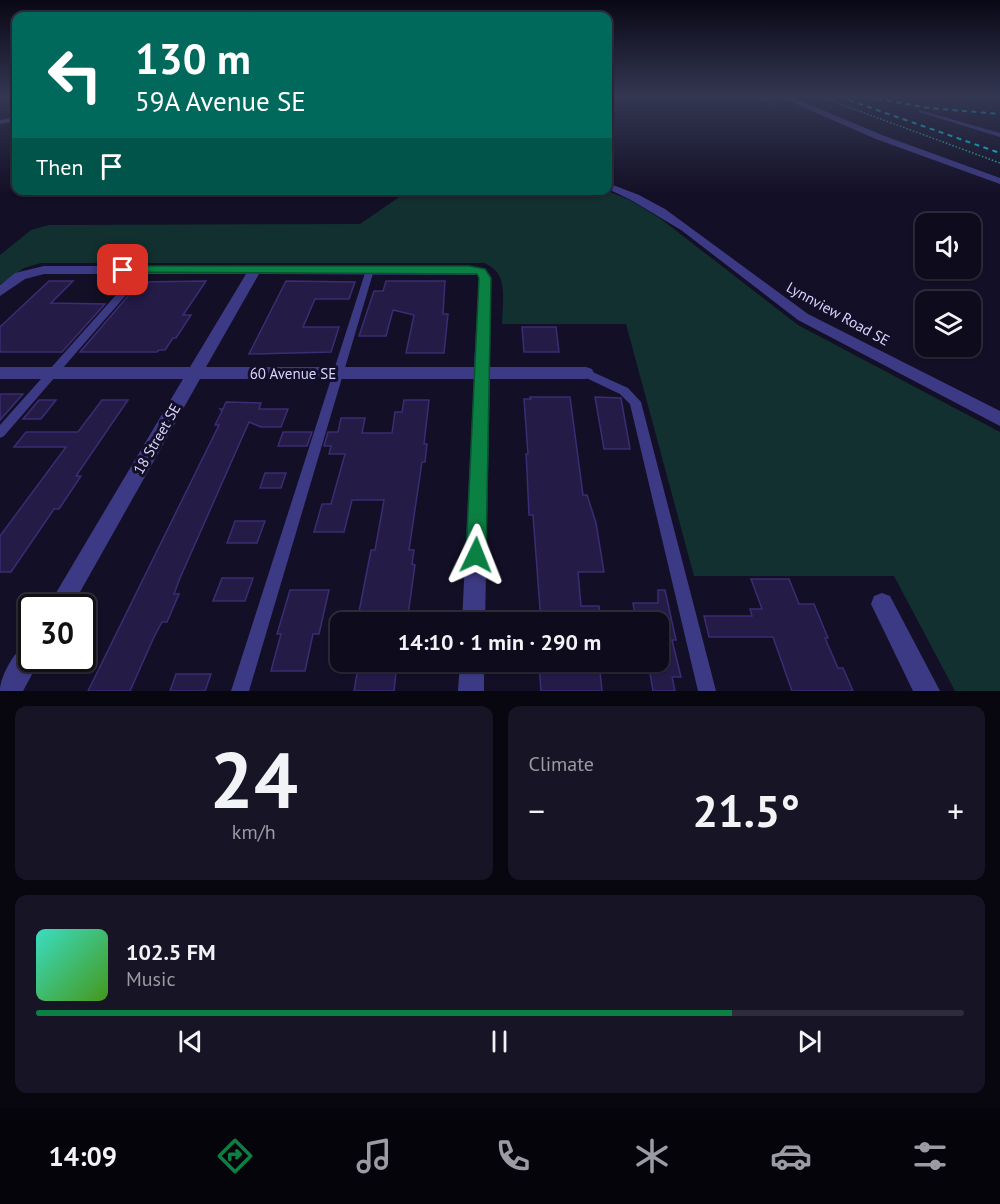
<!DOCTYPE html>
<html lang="en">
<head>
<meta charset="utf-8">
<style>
  :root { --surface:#0e0b1c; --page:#171425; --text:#f1f3f6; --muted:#9b9ba3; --line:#2e2b3b; --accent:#0b8043 }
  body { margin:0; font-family:"PT Sans",sans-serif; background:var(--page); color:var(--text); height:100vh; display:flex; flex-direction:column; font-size:22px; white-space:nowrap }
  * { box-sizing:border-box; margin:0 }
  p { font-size:20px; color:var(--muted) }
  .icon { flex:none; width:33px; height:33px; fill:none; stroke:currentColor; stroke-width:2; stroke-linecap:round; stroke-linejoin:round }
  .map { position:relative; height:691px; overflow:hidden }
  .panel { display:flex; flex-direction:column; gap:15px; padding:15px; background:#08060f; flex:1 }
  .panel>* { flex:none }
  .top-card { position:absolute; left:12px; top:12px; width:600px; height:183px; border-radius:12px; box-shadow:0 2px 4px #0004,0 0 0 2px var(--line); background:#00695c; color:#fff; overflow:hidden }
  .tools { position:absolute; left:915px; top:213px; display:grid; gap:12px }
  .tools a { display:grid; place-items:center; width:66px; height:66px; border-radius:12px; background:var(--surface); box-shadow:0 2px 4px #0004,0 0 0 2px var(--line); font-size:30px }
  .speed { position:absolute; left:18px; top:594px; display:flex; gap:12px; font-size:30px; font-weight:700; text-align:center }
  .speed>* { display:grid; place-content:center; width:78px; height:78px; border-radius:50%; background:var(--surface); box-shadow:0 2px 4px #0004,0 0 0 2px var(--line); line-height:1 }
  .speed .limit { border:3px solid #111; border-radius:9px; background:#fff; color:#111 }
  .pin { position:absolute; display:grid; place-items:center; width:51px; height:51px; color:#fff; margin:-26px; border-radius:12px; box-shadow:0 3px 9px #0006 }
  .me { position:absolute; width:66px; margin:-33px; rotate:2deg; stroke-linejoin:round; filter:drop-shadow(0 0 4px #0008) }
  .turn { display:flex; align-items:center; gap:21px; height:126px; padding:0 24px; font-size:27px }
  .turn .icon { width:78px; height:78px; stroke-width:2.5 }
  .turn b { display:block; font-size:42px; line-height:51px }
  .then { display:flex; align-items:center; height:57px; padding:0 24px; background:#0003; gap:12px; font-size:22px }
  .big { font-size:45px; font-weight:600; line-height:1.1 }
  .panel .card { flex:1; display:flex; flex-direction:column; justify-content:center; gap:9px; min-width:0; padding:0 21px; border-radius:12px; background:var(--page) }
  .panel .dial { align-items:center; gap:0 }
  .dial b { font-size:78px; line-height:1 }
  .song { display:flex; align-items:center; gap:18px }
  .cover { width:72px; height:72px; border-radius:9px; background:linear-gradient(135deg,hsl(170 70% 55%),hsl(100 70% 35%)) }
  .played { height:6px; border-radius:3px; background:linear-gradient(90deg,var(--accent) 75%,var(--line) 75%) }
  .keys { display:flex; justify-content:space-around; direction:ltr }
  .heat { display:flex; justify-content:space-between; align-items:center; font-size:33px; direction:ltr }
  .panel .tiles { flex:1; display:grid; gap:15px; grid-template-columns:1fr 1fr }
  .card:last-child { grid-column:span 2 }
  .trip { position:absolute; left:330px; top:612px; width:339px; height:60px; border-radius:12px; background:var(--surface); box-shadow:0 2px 4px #0004,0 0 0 2px var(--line); font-weight:600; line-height:60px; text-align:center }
  .tabs { display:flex; height:96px; justify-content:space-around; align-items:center; background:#06040b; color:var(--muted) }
  .tabs .icon { width:42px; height:42px }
  .tabs .active { color:var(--accent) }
  .tabs b { font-size:27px; color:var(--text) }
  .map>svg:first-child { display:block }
  .green { fill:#12302f }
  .building { fill:#241b47; stroke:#3b2d73; stroke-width:1.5 }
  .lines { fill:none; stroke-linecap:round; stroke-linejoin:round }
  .path { stroke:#2fb8b0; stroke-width:1.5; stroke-dasharray:1.5 2; stroke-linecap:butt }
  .service { fill:#3d3a85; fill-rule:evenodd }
  .minor { fill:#3d3a85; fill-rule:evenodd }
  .tertiary { fill:#3d3a85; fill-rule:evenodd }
  .rail { stroke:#00e5ff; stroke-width:2; stroke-dasharray:5 4.5; stroke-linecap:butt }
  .route { fill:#0b8043; stroke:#07532c; stroke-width:1.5 }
  .labels { text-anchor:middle; stroke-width:6; stroke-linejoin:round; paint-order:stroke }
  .street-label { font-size:15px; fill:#d9d4ff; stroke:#130f26 }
</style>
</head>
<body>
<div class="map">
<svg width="1000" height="691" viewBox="0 0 1000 691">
  <rect width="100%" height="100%" fill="#130f26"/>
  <path class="green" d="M408 191 605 190 630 200 661 219 798 325 1000 432V691H955L894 576H694L626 324H502C502 301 510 273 484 263H41L24 268 0 284V255L31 230 49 225 360 224Z"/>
  <g class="building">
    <path d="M49 281H73L51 303 105 304 62 352H0V327Z"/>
    <path d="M206 281 183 315H191L176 338H173L165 350H159L157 352H80L140 282Z"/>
    <path d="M286 281 355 282 349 299H315L303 327H339L331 352 249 354Z"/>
    <path d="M386 281H445L443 314H448L444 353H406L414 315 393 310 386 336H359L374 291H383Z"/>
    <path d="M522 327H556L559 352H524Z"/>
    <path d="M0 394H23L0 420Z"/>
    <path d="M530 397H570L583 495H587L596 523 604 572H578L581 606H599L601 622H541L533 515H529L527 471 526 454H528L524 399H531Z"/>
    <path d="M595 397 621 398 630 449H604Z"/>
    <path d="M39 400H56L41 419H23Z"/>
    <path d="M102 400H128L76 476H81L59 509H54L11 572H0V536L66 447H14L26 432H78Z"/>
    <path d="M404 400H429L424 444H427L425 462H422L409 550H414L412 564 415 565 407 622H357L371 550H375L384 500H352L344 532H314L322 504H331L345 454H329L331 446H324L328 432H338L341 418H365L362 433H392L395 412H402Z"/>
    <path d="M226 402 261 403 259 409H288L281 427H261L249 422 180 578 174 594H179L167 622H162L154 637 130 691H88L219 425H215L222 411 220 409H223Z"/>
    <path d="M283 432H312L307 446H278Z"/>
    <path d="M265 473H286L281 488H260Z"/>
    <path d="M235 521H265L257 543H227Z"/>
    <path d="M222 578H253L245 601H213Z"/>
    <path d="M751 579H789L799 604H814L828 638H825L838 668H843L853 691H792L773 637H709L704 616H752L750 609H762Z"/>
    <path d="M290 590H329L319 634H313L305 671H271L281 634H277Z"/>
    <path d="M658 590H665L676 640H672L681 677H672L675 691H653L648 662H658V622H636L633 603H658Z"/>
    <path d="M359 662H397L394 691H354Z"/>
    <path d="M539 662H599L602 691H541Z"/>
    <path d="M176 674H211L205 691H170Z"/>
  </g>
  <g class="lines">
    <g class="path">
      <path d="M760 97 775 105"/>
      <path d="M821 97 1000 163"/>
    </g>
    <g class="service">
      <path d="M919 110 1000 133V137L919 112Z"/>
      <path d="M143 267 147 270 146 272 4 436 0 438V425L140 268Z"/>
      <path d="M370 267 374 270 249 691H231L366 270Z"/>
      <path d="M586 369 628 388 641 402 716 691H698L630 404 620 394 582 376 580 373 582 370Z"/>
    </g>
    <g class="minor">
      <path d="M16 117V121L0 124V120Z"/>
      <path d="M608 183 639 195 665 209 808 314 1000 411V426L798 320 681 230 631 200 608 189Z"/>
      <path d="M44 266H469L486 269 491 278 490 367H586L592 369 594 373 592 377 586 379H490L485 622H462L474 379H200L71 608H47L183 379H0V367H190L246 274H44L25 279 0 296V285L15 273ZM259 274 477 275 479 278 474 367H206Z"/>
      <path d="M882 593 890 596 940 691H913L871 604 874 596Z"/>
      <path d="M32 640V658H41L23 691H0C0 675 17 646 32 640Z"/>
      <path d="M460 662H484V691H458Z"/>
    </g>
    <path class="tertiary" d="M780 97H791L882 135 1000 178V184L876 139Z"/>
    <g class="rail">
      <path d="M840 97 1000 153"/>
      <path d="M868 97 929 108 1000 114"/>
    </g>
  </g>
  <linearGradient id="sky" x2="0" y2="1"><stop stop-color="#0a0815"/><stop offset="0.5" stop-color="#333752"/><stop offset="1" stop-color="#333752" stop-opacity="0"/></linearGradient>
  <rect width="1000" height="194" fill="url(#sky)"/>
  <path class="route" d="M123 266H469L485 269 491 278 486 555 483 561 476 564 469 561 466 555 479 278 477 274 119 272V267Z"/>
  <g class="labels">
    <g class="street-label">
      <text transform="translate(838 314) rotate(29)" y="5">Lynnview Road SE</text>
      <text x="293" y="379">60 Avenue SE</text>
      <text transform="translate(157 439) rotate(-60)" y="5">18 Street SE</text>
    </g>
  </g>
</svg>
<div class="tools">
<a><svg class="icon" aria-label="sound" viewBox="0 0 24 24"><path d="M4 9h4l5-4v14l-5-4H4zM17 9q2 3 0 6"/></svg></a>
<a><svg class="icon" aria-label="layers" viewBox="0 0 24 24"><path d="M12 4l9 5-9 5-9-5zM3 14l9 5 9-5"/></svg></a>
</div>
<div class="speed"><div class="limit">30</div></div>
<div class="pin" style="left:123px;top:270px;background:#d93025"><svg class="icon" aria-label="arrive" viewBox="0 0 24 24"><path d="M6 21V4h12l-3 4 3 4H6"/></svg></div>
<svg class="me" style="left:476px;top:555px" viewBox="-20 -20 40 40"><path d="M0-17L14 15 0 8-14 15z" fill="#0b8043" stroke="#fff" stroke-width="4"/></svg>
<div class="trip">14:10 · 1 min · 290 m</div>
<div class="top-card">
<div class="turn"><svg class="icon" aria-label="left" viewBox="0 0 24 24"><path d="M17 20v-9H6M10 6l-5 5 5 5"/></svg><div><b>130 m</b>59A Avenue SE</div></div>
<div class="then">Then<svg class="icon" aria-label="arrive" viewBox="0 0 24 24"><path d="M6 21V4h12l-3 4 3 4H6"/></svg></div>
</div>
</div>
<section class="panel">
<div class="tiles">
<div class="card dial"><b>24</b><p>km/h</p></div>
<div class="card"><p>Climate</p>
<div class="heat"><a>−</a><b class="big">21.5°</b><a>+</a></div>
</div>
<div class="card">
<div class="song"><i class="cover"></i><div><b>102.5 FM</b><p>Music</p></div></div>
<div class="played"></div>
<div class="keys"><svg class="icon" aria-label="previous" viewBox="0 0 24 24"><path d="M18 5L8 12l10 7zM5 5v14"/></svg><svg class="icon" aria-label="pause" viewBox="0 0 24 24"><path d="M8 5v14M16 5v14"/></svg><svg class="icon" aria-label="next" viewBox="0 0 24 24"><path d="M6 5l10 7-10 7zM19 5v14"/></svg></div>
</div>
</div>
</section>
<nav class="tabs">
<b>14:09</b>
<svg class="icon active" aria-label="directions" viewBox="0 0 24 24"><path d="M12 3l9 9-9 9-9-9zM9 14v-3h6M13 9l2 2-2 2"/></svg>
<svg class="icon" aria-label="music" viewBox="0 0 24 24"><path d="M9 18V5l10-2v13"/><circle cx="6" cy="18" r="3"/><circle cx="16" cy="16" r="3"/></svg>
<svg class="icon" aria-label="phone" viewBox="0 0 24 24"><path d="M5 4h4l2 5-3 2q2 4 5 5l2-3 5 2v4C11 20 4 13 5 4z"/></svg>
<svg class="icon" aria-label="climate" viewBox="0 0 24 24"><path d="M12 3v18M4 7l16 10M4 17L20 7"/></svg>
<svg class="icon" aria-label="car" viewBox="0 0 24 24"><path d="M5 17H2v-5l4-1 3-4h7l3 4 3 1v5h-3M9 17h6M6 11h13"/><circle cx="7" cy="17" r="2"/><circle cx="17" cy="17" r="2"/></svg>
<svg class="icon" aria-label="filters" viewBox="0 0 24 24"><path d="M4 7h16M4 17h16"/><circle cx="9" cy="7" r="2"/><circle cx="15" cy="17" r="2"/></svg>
</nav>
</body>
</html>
